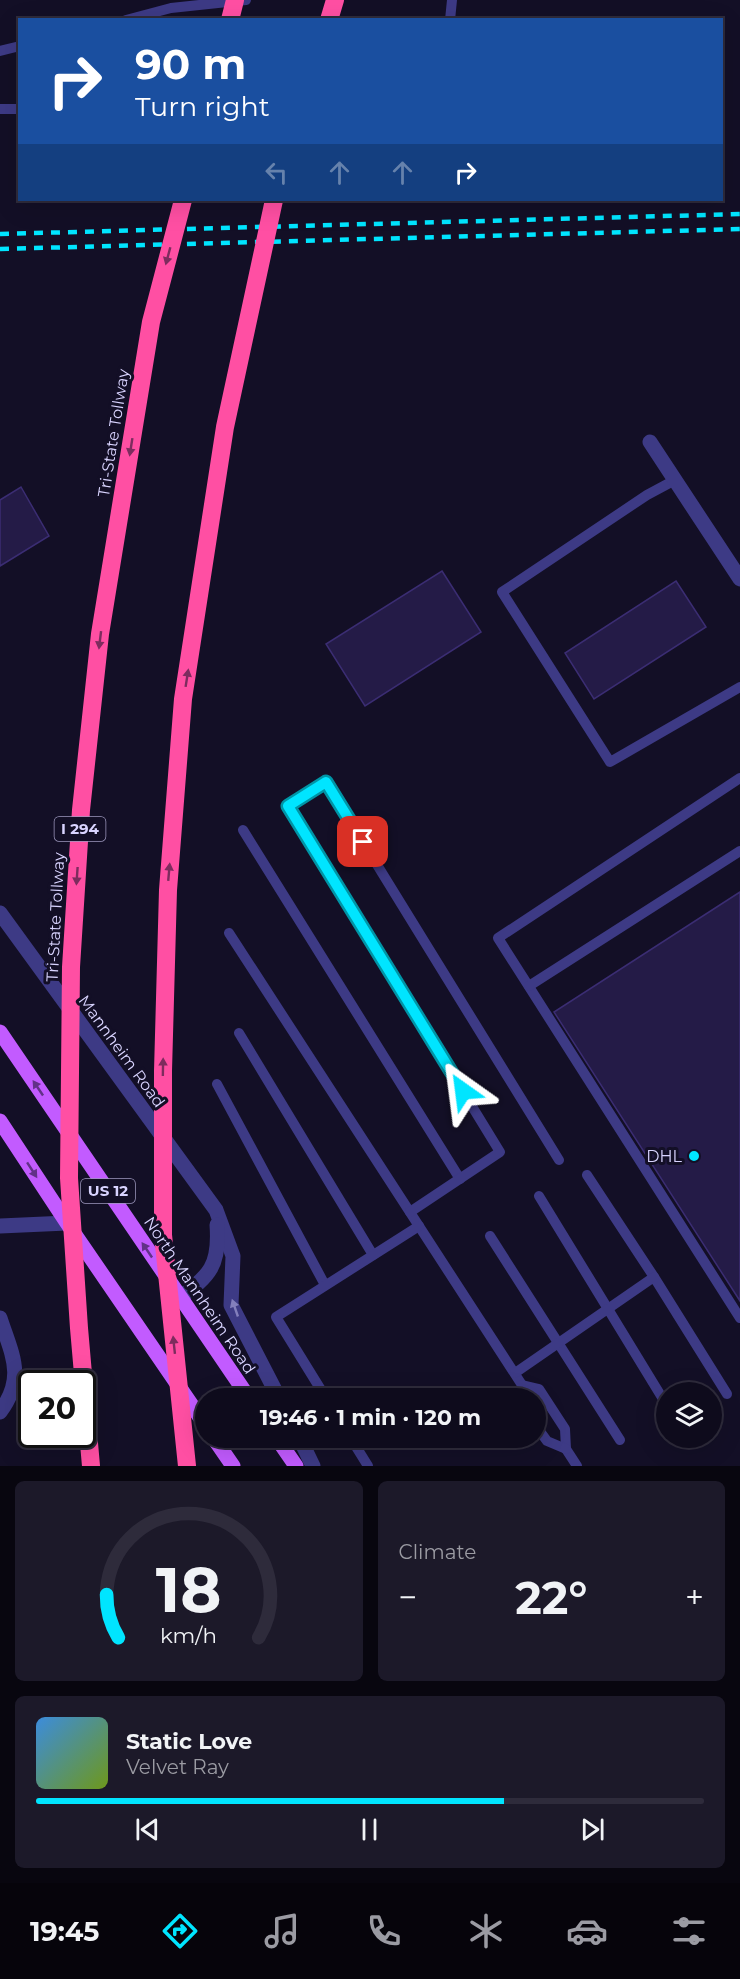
<!DOCTYPE html>
<html lang="en">
<head>
<meta charset="utf-8">
<style>
  :root { --surface:#0e0b1c; --page:#1c1929; --text:#f1f3f6; --muted:#9b9ba3; --line:#2e2b3b; --accent:#00e5ff }
  body { margin:0; font-family:Montserrat,sans-serif; background:var(--page); color:var(--text); height:100vh; display:flex; flex-direction:column; font-size:22px; white-space:nowrap }
  * { box-sizing:border-box; margin:0 }
  p { font-size:20px; color:var(--muted) }
  .icon { flex:none; width:33px; height:33px; fill:none; stroke:currentColor; stroke-width:2; stroke-linecap:round; stroke-linejoin:round }
  .map { position:relative; height:1466px; overflow:hidden }
  .drawer { display:flex; flex-direction:column; gap:15px; padding:15px; background:#08060f; flex:1 }
  .drawer>* { flex:none }
  .guide { position:absolute; left:18px; top:18px; width:705px; height:183px; border-radius:0px; box-shadow:0 6px 24px #0002,0 0 0 2px var(--line); background:#1a4fa0; color:#fff; overflow:hidden }
  .tools { position:absolute; left:656px; top:1382px; display:grid; gap:12px }
  .tools a { display:grid; place-items:center; width:66px; height:66px; border-radius:50%; background:var(--surface); box-shadow:0 6px 24px #0002,0 0 0 2px var(--line); font-size:30px }
  .speed { position:absolute; left:18px; top:1370px; display:flex; gap:12px; font-size:30px; font-weight:700; text-align:center }
  .speed>* { display:grid; place-content:center; width:78px; height:78px; border-radius:50%; background:var(--surface); box-shadow:0 6px 24px #0002,0 0 0 2px var(--line); line-height:1 }
  .speed .limit { border:3px solid #111; border-radius:9px; background:#fff; color:#111 }
  .pin { position:absolute; display:grid; place-items:center; width:51px; height:51px; color:#fff; margin:-26px; border-radius:12px; box-shadow:0 3px 9px #0006 }
  .me { position:absolute; width:66px; margin:-33px; rotate:329deg; stroke-linejoin:round; filter:drop-shadow(0 0 4px #0008) }
  .turn { display:flex; align-items:center; gap:21px; height:126px; padding:0 18px; font-size:27px }
  .turn .icon { width:78px; height:78px; stroke-width:2.5 }
  .turn b { display:block; font-size:42px; line-height:51px }
  .lanes { display:flex; align-items:center; height:57px; padding:0 18px; background:#0003; justify-content:center; gap:30px; direction:ltr }
  .lanes .off { opacity:.35 }
  .big { font-size:45px; font-weight:700; line-height:1.1 }
  .drawer .tile { flex:1; display:flex; flex-direction:column; justify-content:center; gap:9px; min-width:0; padding:0 21px; border-radius:9px; background:var(--page) }
  .drawer .dial { align-items:center; gap:0 }
  .dial svg { height:156px; overflow:visible; fill:none; stroke:var(--line); stroke-width:7; stroke-linecap:round; text-anchor:middle }
  .dial text { fill:var(--text); stroke:none }
  .song { display:flex; align-items:center; gap:18px }
  .cover { width:72px; height:72px; border-radius:9px; background:linear-gradient(135deg,hsl(210 70% 55%),hsl(80 70% 35%)) }
  .played { height:6px; border-radius:3px; background:linear-gradient(90deg,var(--accent) 70%,var(--line) 70%) }
  .keys { display:flex; justify-content:space-around; direction:ltr }
  .heat { display:flex; justify-content:space-between; align-items:center; font-size:33px; direction:ltr }
  .drawer .tiles { flex:1; display:grid; gap:15px; grid-template-columns:1fr 1fr }
  .tile:last-child { grid-column:span 2 }
  .trip { position:absolute; left:195px; top:1388px; width:351px; height:60px; border-radius:30px; background:var(--surface); box-shadow:0 6px 24px #0002,0 0 0 2px var(--line); font-weight:700; line-height:60px; text-align:center }
  .dock { display:flex; height:96px; justify-content:space-around; align-items:center; background:#06040b; color:var(--muted) }
  .dock .icon { width:42px; height:42px }
  .dock .selected { color:var(--accent) }
  .dock b { font-size:27px; color:var(--text) }
  .map>svg:first-child { display:block }
  .building { fill:#241b47; stroke:#3b2d73; stroke-width:1.5 }
  .lines { fill:none; stroke-linecap:round; stroke-linejoin:round }
  .service { stroke:#3d3a85; stroke-width:10 }
  .minor { stroke:#3d3a85; stroke-width:15 }
  .tertiary { stroke:#3d3a85; stroke-width:15 }
  .primary { stroke:#c25bff; stroke-width:15 }
  .motorway { stroke:#ff4fa3; stroke-width:18 }
  .rail { stroke:#00e5ff; stroke-width:4.5; stroke-dasharray:9 8; stroke-linecap:butt }
  .motorway-bridge { stroke:#ff4fa3; stroke-width:18 }
  .oneway { fill:#7d2c5e }
  .oneway2 { fill:#623188 }
  .oneway3 { fill:#837fbc }
  .route-casing { stroke:#0095a6; stroke-width:15 }
  .route { stroke:#00e5ff; stroke-width:10 }
  .poi-dot { fill:#00e5ff; stroke:#130f26; stroke-width:2 }
  .labels { text-anchor:middle; stroke-width:6; stroke-linejoin:round; paint-order:stroke }
  .shield { fill:#130f26; stroke:#9e99be; stroke-width:1.5 }
  .shield-label { font-size:15px; font-weight:bold; fill:#d9d4ff }
  .street-label { font-size:16px; fill:#d9d4ff; stroke:#130f26 }
  .poi-label { font-size:16px; fill:#d9d4ff; stroke:#130f26; text-anchor:end }
</style>
</head>
<body>
<div class="map">
<svg width="740" height="1466" viewBox="0 0 740 1466">
  <rect width="100%" height="100%" fill="#130f26"/>
  <g class="building">
    <path d="M21 487 49 536 0 566V500Z"/>
    <path d="M442 571 481 632 365 706 326 644Z"/>
    <path d="M676 581 706 627 594 699 565 653Z"/>
    <path d="M740 892V1301L554 1012Z"/>
  </g>
  <g class="lines">
    <g class="service">
      <path d="M126 20 171 8 246 0"/>
      <path d="M450 20 452 0"/>
      <path d="M0 51 20 46"/>
      <path d="M0 109H20"/>
      <path d="M675 480 647 495 502 592 610 762 740 687"/>
      <path d="M740 778 498 938 740 1318"/>
      <path d="M243 830 460 1179"/>
      <path d="M229 933 522 1385 520 1398"/>
      <path d="M529 986 740 851"/>
      <path d="M239 1033 373 1255"/>
      <path d="M217 1084 325 1285"/>
      <path d="M587 1175 654 1277"/>
      <path d="M539 1196 666 1404"/>
      <path d="M410 1212 500 1152 288 806 326 782 559 1160"/>
      <path d="M490 1236 620 1440"/>
      <path d="M515 1373 654 1277 727 1394"/>
      <path d="M522 1385 539 1389 565 1429 566 1449 577 1466"/>
      <path d="M326 1398 276 1317 419 1226"/>
      <path d="M536 1426 547 1441 566 1449"/>
      <path d="M350 1437 368 1466"/>
    </g>
    <g class="minor">
      <path d="M650 442 740 579"/>
      <path d="M0 1226 67 1223"/>
      <path d="M0 1318C12 1355 26 1377 0 1412"/>
    </g>
    <g class="tertiary">
      <path d="M0 913 216 1210 233 1256 231 1305 279 1398"/>
      <path d="M179 1298C210 1276 220 1265 217 1225"/>
      <path d="M299 1437 313 1466"/>
    </g>
    <g class="primary">
      <path d="M0 1032 249 1398"/>
      <path d="M0 1121 67 1223 206 1426"/>
      <path d="M213 1437 233 1466"/>
      <path d="M276 1437 296 1466"/>
    </g>
    <path class="motorway" d="M329 20 335 0"/>
    <g class="rail">
      <path d="M0 234 740 214"/>
      <path d="M0 249 740 229"/>
    </g>
    <g class="motorway-bridge">
      <path d="M230 20 235 0"/>
      <path d="M91 1466 79 1328 69 1178 71 967 81 810 100 634 151 322 183 200"/>
      <path d="M187 1466 163 1235V1071L168 890 183 699 225 427 274 200"/>
    </g>
  </g>
  <defs><path id="oneway-solid" d="M-6-.8H1V-3.2L6.5 0L1 3.2V.8H-6Z" transform="scale(1.5)"/></defs>
  <g class="oneway">
    <use href="#oneway-solid" transform="translate(168 256) rotate(105)"/>
    <use href="#oneway-solid" transform="translate(131 447) rotate(99)"/>
    <use href="#oneway-solid" transform="translate(100 640) rotate(97)"/>
    <use href="#oneway-solid" transform="translate(187 678) rotate(-81)"/>
    <use href="#oneway-solid" transform="translate(169 872) rotate(-85)"/>
    <use href="#oneway-solid" transform="translate(77 876) rotate(94)"/>
    <use href="#oneway-solid" transform="translate(163 1067) rotate(-89)"/>
    <use href="#oneway-solid" transform="translate(174 1345) rotate(-96)"/>
  </g>
  <g class="oneway2">
    <use href="#oneway-solid" transform="translate(38 1088) rotate(-124)"/>
    <use href="#oneway-solid" transform="translate(32 1170) rotate(57)"/>
    <use href="#oneway-solid" transform="translate(147 1250) rotate(-124)"/>
  </g>
  <use class="oneway3" href="#oneway-solid" transform="translate(235 1308) rotate(-109)"/>
  <g class="lines">
    <defs>
      <path id="route" d="M363 842 326 782 288 806 463 1091"/>
    </defs>
    <use href="#route" class="route-casing"/>
    <use href="#route" class="route"/>
  </g>
  <circle class="poi-dot" cx="694" cy="1156" r="6"/>
  <g class="labels">
    <g class="shield">
      <rect x="54.5" y="817" width="51" height="24" rx="4.5"/>
      <rect x="81" y="1179" width="54" height="24" rx="4.5"/>
    </g>
    <g class="shield-label">
      <text x="80" y="834">I 294</text>
      <text x="108" y="1196">US 12</text>
    </g>
    <g class="street-label">
      <text transform="translate(113 433) rotate(-81)" y="6">Tri-State Tollway</text>
      <text transform="translate(55 917) rotate(-87)" y="6">Tri-State Tollway</text>
      <text transform="translate(122 1051) rotate(54)" y="6">Mannheim Road</text>
      <text transform="translate(200 1295) rotate(56)" y="6">North Mannheim Road</text>
    </g>
    <g class="poi-label">
      <text x="682" y="1162">DHL</text>
    </g>
  </g>
</svg>
<div class="tools">
<a><svg class="icon" aria-label="layers" viewBox="0 0 24 24"><path d="M12 4l9 5-9 5-9-5zM3 14l9 5 9-5"/></svg></a>
</div>
<div class="speed"><div class="limit">20</div></div>
<div class="pin" style="left:363px;top:842px;background:#d93025"><svg class="icon" aria-label="arrive" viewBox="0 0 24 24"><path d="M6 21V4h12l-3 4 3 4H6"/></svg></div>
<svg class="me" style="left:463px;top:1091px" viewBox="-20 -20 40 40"><path d="M0-17L14 15 0 8-14 15z" fill="#00e5ff" stroke="#fff" stroke-width="4"/></svg>
<div class="trip">19:46 · 1 min · 120 m</div>
<div class="guide">
<div class="turn"><svg class="icon" aria-label="right" viewBox="0 0 24 24"><path d="M7 20v-9h11M14 6l5 5-5 5"/></svg><div><b>90 m</b>Turn right</div></div>
<div class="lanes"><svg class="icon off" aria-label="left" viewBox="0 0 24 24"><path d="M17 20v-9H6M10 6l-5 5 5 5"/></svg><svg class="icon off" aria-label="ahead" viewBox="0 0 24 24"><path d="M12 20V5M6 11l6-6 6 6"/></svg><svg class="icon off" aria-label="ahead" viewBox="0 0 24 24"><path d="M12 20V5M6 11l6-6 6 6"/></svg><svg class="icon" aria-label="right" viewBox="0 0 24 24"><path d="M7 20v-9h11M14 6l5 5-5 5"/></svg></div>
</div>
</div>
<section class="drawer">
<div class="tiles">
<div class="tile dial"><svg viewBox="0 0 100 80">
<path d="M14 69A42 42 0 1 1 86 69"/>
<path d="M14 69A42 42 0 0 1 8 47" stroke="#00e5ff"/>
<text x="50" y="56" font-size="32" font-weight="700">18</text>
<text x="50" y="72" font-size="11">km/h</text>
</svg></div>
<div class="tile"><p>Climate</p>
<div class="heat"><a>−</a><b class="big">22°</b><a>+</a></div>
</div>
<div class="tile">
<div class="song"><i class="cover"></i><div><b>Static Love</b><p>Velvet Ray</p></div></div>
<div class="played"></div>
<div class="keys"><svg class="icon" aria-label="previous" viewBox="0 0 24 24"><path d="M18 5L8 12l10 7zM5 5v14"/></svg><svg class="icon" aria-label="pause" viewBox="0 0 24 24"><path d="M8 5v14M16 5v14"/></svg><svg class="icon" aria-label="next" viewBox="0 0 24 24"><path d="M6 5l10 7-10 7zM19 5v14"/></svg></div>
</div>
</div>
</section>
<nav class="dock">
<b>19:45</b>
<svg class="icon selected" aria-label="directions" viewBox="0 0 24 24"><path d="M12 3l9 9-9 9-9-9zM9 14v-3h6M13 9l2 2-2 2"/></svg>
<svg class="icon" aria-label="music" viewBox="0 0 24 24"><path d="M9 18V5l10-2v13"/><circle cx="6" cy="18" r="3"/><circle cx="16" cy="16" r="3"/></svg>
<svg class="icon" aria-label="phone" viewBox="0 0 24 24"><path d="M5 4h4l2 5-3 2q2 4 5 5l2-3 5 2v4C11 20 4 13 5 4z"/></svg>
<svg class="icon" aria-label="climate" viewBox="0 0 24 24"><path d="M12 3v18M4 7l16 10M4 17L20 7"/></svg>
<svg class="icon" aria-label="car" viewBox="0 0 24 24"><path d="M5 17H2v-5l4-1 3-4h7l3 4 3 1v5h-3M9 17h6M6 11h13"/><circle cx="7" cy="17" r="2"/><circle cx="17" cy="17" r="2"/></svg>
<svg class="icon" aria-label="filters" viewBox="0 0 24 24"><path d="M4 7h16M4 17h16"/><circle cx="9" cy="7" r="2"/><circle cx="15" cy="17" r="2"/></svg>
</nav>
</body>
</html>
